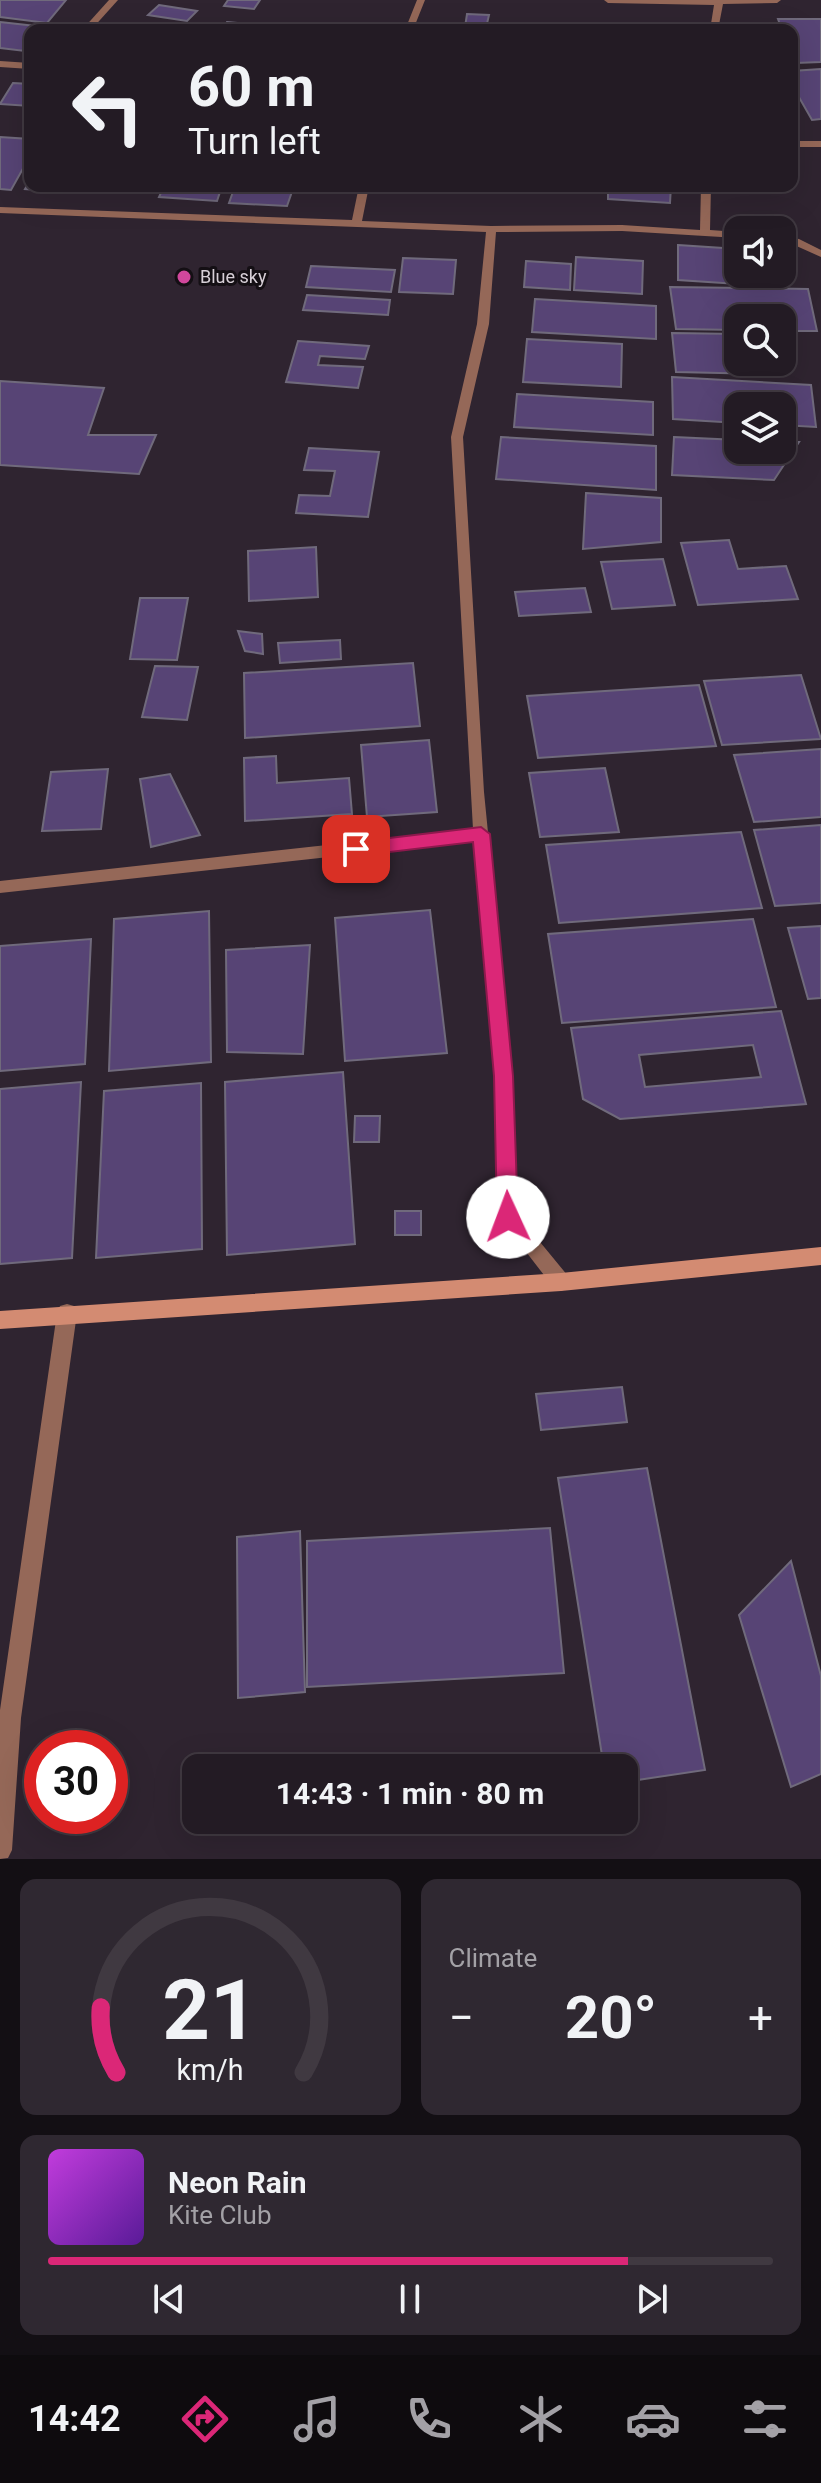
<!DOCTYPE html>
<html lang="en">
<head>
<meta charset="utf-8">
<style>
  :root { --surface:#231b24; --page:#2f2831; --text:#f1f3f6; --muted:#a3a1a6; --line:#403941; --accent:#db2777 }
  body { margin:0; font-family:Roboto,sans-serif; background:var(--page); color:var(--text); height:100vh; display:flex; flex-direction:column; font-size:30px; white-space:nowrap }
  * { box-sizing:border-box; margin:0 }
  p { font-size:26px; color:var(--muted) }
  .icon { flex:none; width:44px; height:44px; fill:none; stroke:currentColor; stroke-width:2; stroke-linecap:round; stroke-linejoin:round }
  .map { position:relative; height:1859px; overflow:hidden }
  .side { display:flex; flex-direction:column; gap:20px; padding:20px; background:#130f14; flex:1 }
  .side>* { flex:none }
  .guide { position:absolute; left:24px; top:24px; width:774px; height:168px; border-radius:16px; box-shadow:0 8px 32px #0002,0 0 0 2px var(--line); background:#231b24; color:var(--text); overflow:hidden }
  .buttons { position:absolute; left:724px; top:216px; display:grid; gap:16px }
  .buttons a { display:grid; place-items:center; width:72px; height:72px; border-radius:16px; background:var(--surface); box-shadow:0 8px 32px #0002,0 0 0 2px var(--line); font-size:40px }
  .speed { position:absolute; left:24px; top:1730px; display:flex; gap:16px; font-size:40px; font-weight:700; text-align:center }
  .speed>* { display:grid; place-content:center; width:104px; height:104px; border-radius:50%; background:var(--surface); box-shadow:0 8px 32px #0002,0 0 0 2px var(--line); line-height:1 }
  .speed .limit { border:12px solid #d22; background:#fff; color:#111 }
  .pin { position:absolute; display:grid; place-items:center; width:68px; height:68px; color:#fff; margin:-34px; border-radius:16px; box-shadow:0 4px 12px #0006 }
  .me { position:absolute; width:88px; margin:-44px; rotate:358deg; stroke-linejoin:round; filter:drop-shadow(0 0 6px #0008) }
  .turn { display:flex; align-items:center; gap:28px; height:168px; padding:0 32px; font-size:36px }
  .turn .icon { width:104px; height:104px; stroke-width:2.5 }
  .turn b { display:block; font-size:56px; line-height:68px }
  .big { font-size:60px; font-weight:700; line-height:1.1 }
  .side .tile { flex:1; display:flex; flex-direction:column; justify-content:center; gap:12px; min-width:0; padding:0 28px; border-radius:16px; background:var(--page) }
  .side .dial { align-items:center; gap:0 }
  .dial svg { height:208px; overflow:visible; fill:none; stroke:var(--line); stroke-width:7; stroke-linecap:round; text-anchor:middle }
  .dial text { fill:var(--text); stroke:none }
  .song { display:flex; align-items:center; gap:24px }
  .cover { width:96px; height:96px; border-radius:12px; background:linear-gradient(135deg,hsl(290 70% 55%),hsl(270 70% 35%)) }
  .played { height:8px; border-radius:4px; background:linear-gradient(90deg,var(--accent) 80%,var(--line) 80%) }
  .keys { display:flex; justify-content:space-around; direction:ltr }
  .heat { display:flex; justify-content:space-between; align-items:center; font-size:44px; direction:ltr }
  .side .tiles { flex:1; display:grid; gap:20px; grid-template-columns:1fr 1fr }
  .tile:last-child { grid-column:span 2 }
  .trip { position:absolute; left:182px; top:1754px; width:456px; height:80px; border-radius:16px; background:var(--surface); box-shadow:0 8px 32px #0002,0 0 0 2px var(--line); font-weight:700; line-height:80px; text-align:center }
  .tab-bar { display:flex; height:128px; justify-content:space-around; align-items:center; background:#0e0b0e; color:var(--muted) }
  .tab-bar .icon { width:56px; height:56px }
  .tab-bar .active { color:var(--accent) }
  .tab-bar b { font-size:36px; color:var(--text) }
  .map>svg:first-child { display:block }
  .building { fill:#574475; stroke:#706a7c; stroke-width:2; fill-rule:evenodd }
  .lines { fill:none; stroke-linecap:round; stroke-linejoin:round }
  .minor { fill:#956858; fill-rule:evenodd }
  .secondary { fill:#d38b72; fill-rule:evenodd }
  .route { fill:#db2777; stroke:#8e194d; stroke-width:2 }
  .hotel-dot { fill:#d1479c; stroke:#140f14; stroke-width:3 }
  .labels { text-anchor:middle; stroke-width:6; stroke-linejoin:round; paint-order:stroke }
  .far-poi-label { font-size:18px; fill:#d7cfd7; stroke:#140f14; text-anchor:start }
</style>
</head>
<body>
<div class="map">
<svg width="821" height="1859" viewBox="0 0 821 1859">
  <rect width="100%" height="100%" fill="#2f2430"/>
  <g class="building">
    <path d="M0 0H66L47 23 0 17Z"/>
    <path d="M228 0H260L254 9 224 6Z"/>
    <path d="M159 5 197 11 187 21 148 15Z"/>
    <path d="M467 14 489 15 486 28 465 27Z"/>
    <path d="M778 19H821V62L796 63 792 54V30H782Z"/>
    <path d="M0 22 45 27 30 30V45L25 51 0 48Z"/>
    <path d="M227 22 310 30H222Z"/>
    <path d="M821 69V119L812 120 792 85V71Z"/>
    <path d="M13 83 30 84V106L0 104Z"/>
    <path d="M0 137 30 139V156L11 190 0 189Z"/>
    <path d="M30 180V186H87L84 193 25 189Z"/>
    <path d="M164 186H222L217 201 159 197Z"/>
    <path d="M235 186H294L287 206 229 203Z"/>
    <path d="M608 186H671L670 203 608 199Z"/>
    <path d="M678 245 738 249V274H752L753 285 678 280Z"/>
    <path d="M576 257 643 261 642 294 574 290Z"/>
    <path d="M403 258 456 260 453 294 399 292Z"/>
    <path d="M526 261 571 264 570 290 524 287Z"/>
    <path d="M311 266 395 270 391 292 306 287Z"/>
    <path d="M670 287 808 289 817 331H782V318H738V330L676 329Z"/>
    <path d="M307 295 390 300 388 315 303 310Z"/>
    <path d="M535 299 656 306V339L532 332Z"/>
    <path d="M672 333 738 334V362H765L767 374 676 372Z"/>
    <path d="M527 339 622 344 621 387 523 382Z"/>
    <path d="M298 341 369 346 365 359 320 356 318 365 363 367 358 388 286 382Z"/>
    <path d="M672 377 811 385 816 427 782 425V406H738V423L673 419Z"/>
    <path d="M0 381 104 388 88 435H156L139 474 0 465Z"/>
    <path d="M517 394 653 402V435L514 427Z"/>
    <path d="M501 437 656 446V490L496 479Z"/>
    <path d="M674 437 738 440V450H782V442H799L774 480 672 475Z"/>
    <path d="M309 448 379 452 368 517 296 513 299 495 330 496 335 471 304 470Z"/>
    <path d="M586 493 661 498V542L583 549Z"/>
    <path d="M729 540 738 569 786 566 798 599 698 605 681 543Z"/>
    <path d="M316 547 318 597 249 601 248 551Z"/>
    <path d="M663 559 675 605 612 609 601 562Z"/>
    <path d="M585 588 591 612 519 616 515 592Z"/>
    <path d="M140 598H188L177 660 130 659Z"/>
    <path d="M238 631 262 634 263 654 245 651Z"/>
    <path d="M340 640 341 659 280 663 278 643Z"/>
    <path d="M413 663 420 726 245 738 244 673Z"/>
    <path d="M155 666 198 667 187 720 142 717Z"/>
    <path d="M801 675 821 739 722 745 704 681Z"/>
    <path d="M699 685 716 746 538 758 527 696Z"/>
    <path d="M429 740 437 812 367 817 361 745Z"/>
    <path d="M821 749V817L754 822 734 755Z"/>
    <path d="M276 756 277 783 349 778 352 814 245 821 244 758Z"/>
    <path d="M605 768 619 832 540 837 529 773Z"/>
    <path d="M108 769 101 829 42 831 51 772Z"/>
    <path d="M170 774 200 835 151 847 140 779Z"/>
    <path d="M821 825V903L775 906 754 830Z"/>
    <path d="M741 832 762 908 559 923 546 845Z"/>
    <path d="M430 910 447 1053 345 1061 335 918Z"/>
    <path d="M209 911 211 1062 109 1071 114 919Z"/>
    <path d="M753 919 776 1007 562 1023 548 934Z"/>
    <path d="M821 926V998L808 999 788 928Z"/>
    <path d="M91 939 85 1064 0 1071V946Z"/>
    <path d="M310 945 303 1054 227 1052 226 950Z"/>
    <path d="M781 1011 806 1104 620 1119 583 1099 571 1028ZM753 1045 761 1077 645 1087 639 1055Z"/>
    <path d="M343 1072 355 1244 227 1255 225 1082Z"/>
    <path d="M81 1082 72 1258 0 1264V1089Z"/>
    <path d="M201 1083 202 1249 96 1258 104 1091Z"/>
    <path d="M355 1116H380L379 1142H354Z"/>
    <rect x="395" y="1211" width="26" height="24"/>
    <path d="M622 1387 627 1422 541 1430 536 1394Z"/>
    <path d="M647 1468 705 1770 624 1782V1768H604L558 1478Z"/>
    <path d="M550 1528 564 1673 307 1687V1541Z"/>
    <path d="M300 1531 305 1692 238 1698 237 1537Z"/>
    <path d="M791 1561 821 1676V1774L791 1787 739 1615Z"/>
  </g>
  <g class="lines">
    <g class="minor">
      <path d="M109 0H118L91 30H82Z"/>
      <path d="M417 0H425L413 30H405Z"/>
      <path d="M604 0H781L777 3 723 4 718 30H710L714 5 608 3Z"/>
      <path d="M0 61 30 63V69L0 67Z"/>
      <rect x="792" y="141" width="29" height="6"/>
      <path d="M359 186H369L362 221 491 226 622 225 700 230 701 186H711L710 230 738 232V238L622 231 496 232 489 324 463 437 484 792 512 1076 517 1214 568 1276 570 1282 568 1288 561 1291 554 1288 499 1217 494 1076 474 841 0 893V881L473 829 451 437 477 324 486 232 0 213V207L352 220Z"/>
      <path d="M782 236 799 239 821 250V257L792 244 782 242Z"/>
      <path d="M67 1304 74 1306 77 1313 21 1718 12 1850 8 1858 0 1859V1710L57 1313 60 1306Z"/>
    </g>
    <path class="secondary" d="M821 1247V1265L561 1291 0 1329V1311L561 1273Z"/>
  </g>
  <path class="route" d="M481 827 490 834 513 1076 518 1217 515 1224 508 1227 500 1224 497 1217 494 1076 473 842 356 856 347 849 356 842Z"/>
  <circle class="hotel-dot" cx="184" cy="277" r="8"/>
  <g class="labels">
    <g class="far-poi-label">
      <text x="200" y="283">Blue sky</text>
    </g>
  </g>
</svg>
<div class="buttons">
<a><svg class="icon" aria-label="sound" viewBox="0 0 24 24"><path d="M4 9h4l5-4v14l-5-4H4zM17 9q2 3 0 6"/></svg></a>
<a><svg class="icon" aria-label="search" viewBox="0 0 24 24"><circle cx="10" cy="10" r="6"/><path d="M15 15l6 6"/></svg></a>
<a><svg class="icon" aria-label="layers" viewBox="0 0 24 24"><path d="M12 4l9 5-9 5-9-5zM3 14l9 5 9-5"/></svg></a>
</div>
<div class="speed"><div class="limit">30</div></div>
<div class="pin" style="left:356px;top:849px;background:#d93025"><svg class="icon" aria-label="arrive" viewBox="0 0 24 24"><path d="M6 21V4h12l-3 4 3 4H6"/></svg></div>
<svg class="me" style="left:508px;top:1217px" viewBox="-20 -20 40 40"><circle r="19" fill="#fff"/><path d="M0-13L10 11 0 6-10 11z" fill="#db2777"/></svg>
<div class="trip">14:43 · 1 min · 80 m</div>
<div class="guide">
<div class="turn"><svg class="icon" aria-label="left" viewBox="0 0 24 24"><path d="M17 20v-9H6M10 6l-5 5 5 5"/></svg><div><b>60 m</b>Turn left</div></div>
</div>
</div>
<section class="side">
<div class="tiles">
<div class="tile dial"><svg viewBox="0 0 100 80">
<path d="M14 69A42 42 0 1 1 86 69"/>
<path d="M14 69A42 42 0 0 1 8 44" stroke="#db2777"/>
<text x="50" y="56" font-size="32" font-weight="700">21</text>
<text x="50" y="72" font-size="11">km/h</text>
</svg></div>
<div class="tile"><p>Climate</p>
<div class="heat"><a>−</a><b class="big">20°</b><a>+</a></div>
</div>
<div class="tile">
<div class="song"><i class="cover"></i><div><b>Neon Rain</b><p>Kite Club</p></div></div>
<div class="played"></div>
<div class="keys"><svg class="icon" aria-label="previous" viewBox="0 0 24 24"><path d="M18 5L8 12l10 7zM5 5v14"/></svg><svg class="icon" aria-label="pause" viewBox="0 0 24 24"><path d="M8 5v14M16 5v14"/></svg><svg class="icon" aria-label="next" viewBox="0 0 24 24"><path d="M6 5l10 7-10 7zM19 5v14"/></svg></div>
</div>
</div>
</section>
<nav class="tab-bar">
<b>14:42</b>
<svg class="icon active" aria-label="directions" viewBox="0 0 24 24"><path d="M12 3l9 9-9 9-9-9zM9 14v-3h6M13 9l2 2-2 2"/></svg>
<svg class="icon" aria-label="music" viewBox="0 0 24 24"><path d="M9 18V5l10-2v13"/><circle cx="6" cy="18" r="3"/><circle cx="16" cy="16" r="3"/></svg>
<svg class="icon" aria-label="phone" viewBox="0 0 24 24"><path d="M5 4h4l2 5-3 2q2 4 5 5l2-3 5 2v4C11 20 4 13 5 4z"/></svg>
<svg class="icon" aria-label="climate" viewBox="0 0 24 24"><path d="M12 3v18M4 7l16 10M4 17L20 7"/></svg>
<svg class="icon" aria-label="car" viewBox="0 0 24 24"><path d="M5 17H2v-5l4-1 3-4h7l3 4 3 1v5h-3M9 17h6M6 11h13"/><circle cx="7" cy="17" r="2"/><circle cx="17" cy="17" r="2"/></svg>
<svg class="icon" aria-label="filters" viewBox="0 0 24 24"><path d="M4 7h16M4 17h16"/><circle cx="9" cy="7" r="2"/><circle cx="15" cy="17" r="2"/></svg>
</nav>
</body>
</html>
